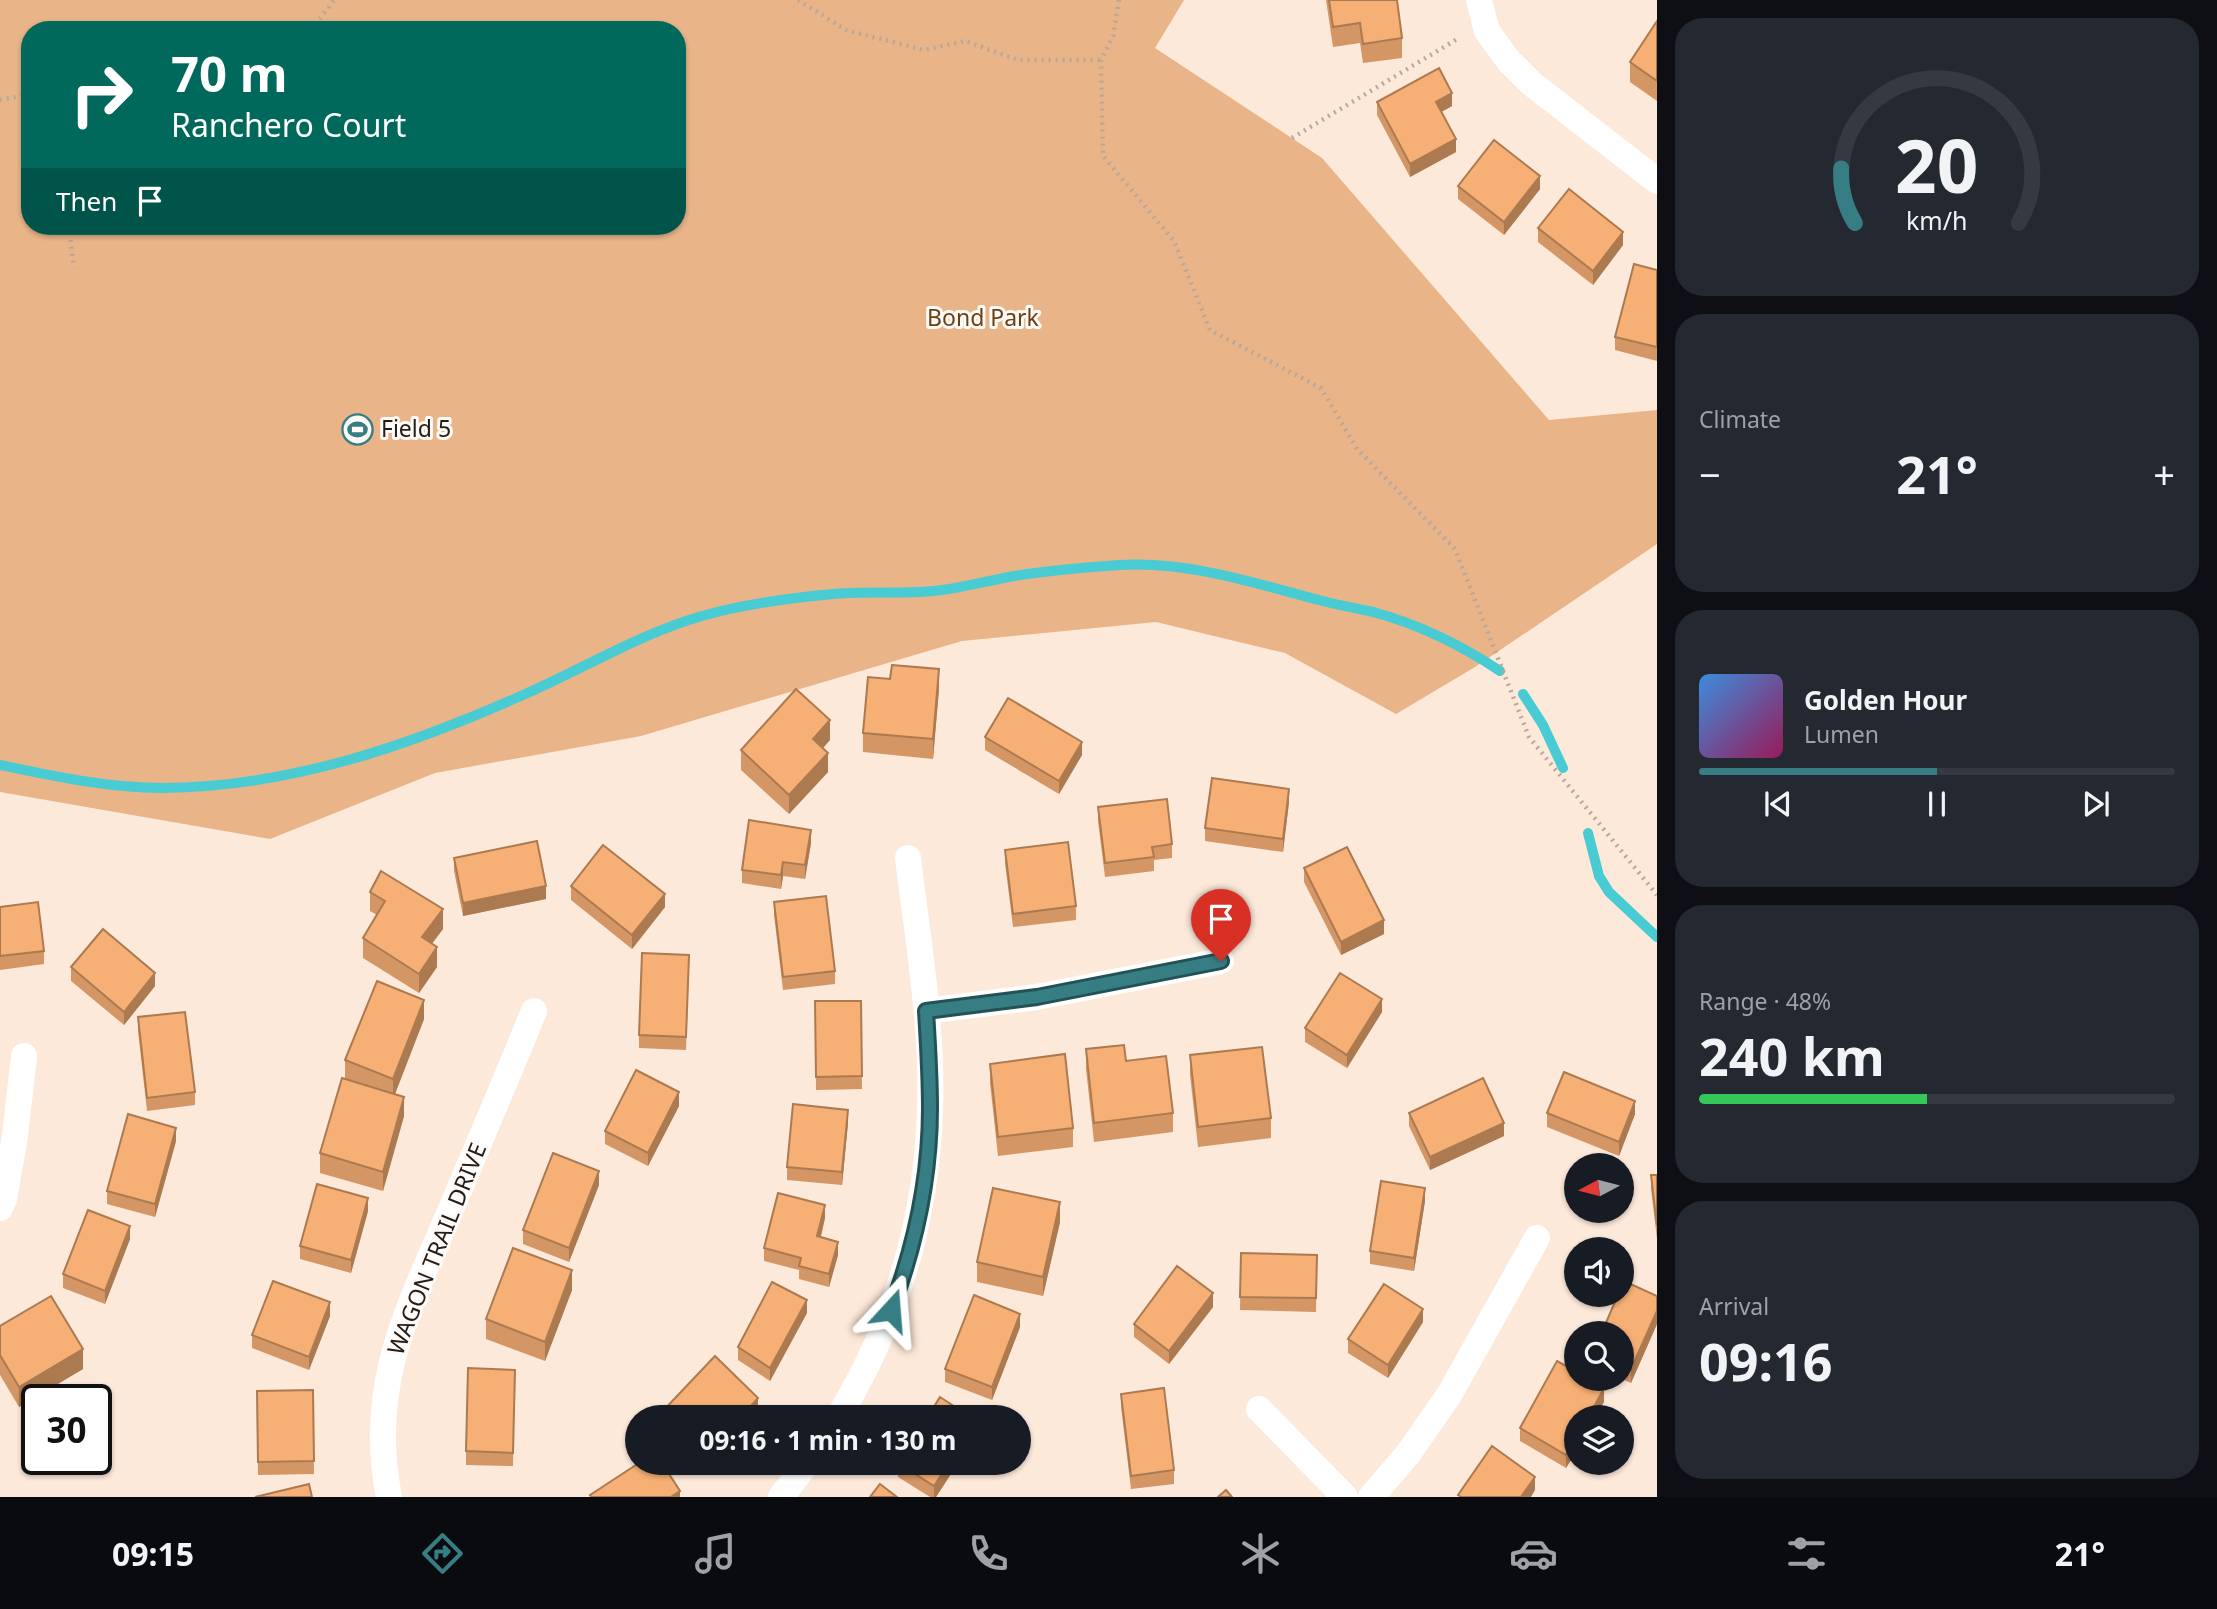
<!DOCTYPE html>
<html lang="en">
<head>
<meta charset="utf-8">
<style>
  :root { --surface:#171b24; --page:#242831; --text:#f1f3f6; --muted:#9ea1a6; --line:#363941; --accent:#367e83 }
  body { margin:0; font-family:"Noto Sans",sans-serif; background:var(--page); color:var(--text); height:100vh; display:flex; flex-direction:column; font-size:26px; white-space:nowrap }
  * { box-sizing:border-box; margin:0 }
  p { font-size:23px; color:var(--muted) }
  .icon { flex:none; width:38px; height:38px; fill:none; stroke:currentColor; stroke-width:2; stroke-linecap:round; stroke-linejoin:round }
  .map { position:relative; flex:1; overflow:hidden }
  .side { display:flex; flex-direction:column; gap:18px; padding:18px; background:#0d0f14; width:560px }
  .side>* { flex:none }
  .hud { position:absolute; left:21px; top:21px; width:665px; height:214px; border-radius:28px; box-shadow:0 2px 5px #0004; background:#00695c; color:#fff; overflow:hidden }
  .needle { width:46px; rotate:263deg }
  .tools { position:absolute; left:1564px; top:1153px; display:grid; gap:14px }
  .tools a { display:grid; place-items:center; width:70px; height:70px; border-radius:50%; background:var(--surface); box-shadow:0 2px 5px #0004; font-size:35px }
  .speed { position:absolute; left:21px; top:1384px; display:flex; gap:14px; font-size:35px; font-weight:700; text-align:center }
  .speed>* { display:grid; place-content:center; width:91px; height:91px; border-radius:50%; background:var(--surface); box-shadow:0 2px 5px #0004; line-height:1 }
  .speed .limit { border:4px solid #111; border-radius:10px; background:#fff; color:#111 }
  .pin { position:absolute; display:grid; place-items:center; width:60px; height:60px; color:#fff; margin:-72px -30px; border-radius:50% 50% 50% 0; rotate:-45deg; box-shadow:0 0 7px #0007 }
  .pin .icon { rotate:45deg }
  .me { position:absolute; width:77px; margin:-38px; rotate:19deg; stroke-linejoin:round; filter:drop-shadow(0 0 5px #0008) }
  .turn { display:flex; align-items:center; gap:24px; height:147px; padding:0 35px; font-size:32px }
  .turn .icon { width:91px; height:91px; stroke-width:2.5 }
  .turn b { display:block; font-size:49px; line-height:60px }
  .then { display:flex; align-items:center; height:66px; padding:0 35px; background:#0003; gap:14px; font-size:26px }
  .big { font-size:52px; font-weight:700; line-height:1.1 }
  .side .widget { flex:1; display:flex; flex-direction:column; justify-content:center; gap:10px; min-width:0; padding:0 24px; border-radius:28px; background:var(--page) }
  .side .dial { align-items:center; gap:0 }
  .dial svg { height:182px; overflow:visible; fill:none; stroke:var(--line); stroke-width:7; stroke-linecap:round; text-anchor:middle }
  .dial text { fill:var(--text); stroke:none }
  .song { display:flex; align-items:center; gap:21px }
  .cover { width:84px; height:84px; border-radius:10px; background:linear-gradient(135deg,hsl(210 70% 55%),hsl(330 70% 35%)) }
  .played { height:7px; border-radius:4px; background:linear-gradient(90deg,var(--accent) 50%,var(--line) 50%) }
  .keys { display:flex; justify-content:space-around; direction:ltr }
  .heat { display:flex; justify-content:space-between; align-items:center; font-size:38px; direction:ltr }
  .charge { height:10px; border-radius:5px; background:linear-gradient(90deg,#34c759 48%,var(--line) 0) }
  .trip { position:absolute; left:625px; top:1405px; width:406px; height:70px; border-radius:35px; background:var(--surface); box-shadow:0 2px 5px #0004; font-weight:700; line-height:70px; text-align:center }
  .tab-bar { display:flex; height:112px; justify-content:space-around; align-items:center; background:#090b0e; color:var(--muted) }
  .tab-bar .icon { width:49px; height:49px }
  .tab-bar .selected { color:var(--accent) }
  .tab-bar b { font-size:32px; color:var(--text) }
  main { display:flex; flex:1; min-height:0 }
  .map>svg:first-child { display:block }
  .green { fill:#e9b488; fill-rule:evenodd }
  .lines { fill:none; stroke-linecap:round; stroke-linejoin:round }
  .stream { stroke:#49cbd3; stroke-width:10 }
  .path { stroke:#b8a89c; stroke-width:4.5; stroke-dasharray:2 5; stroke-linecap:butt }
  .minor { stroke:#fff; stroke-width:26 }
  .wall { fill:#d49664 }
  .shaded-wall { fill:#ac7a51 }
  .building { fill:#f6af74; stroke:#ac7a51; stroke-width:2 }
  .route-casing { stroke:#235255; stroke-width:18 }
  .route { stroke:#367e83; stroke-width:12 }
  .labels { text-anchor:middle; stroke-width:6; stroke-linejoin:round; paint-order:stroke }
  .park-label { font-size:23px; fill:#6c3f12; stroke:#fefaf7 }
  .poi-label { font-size:23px; fill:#231c17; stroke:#fefaf7; text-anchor:start }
  .street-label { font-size:23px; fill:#231c17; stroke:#fefaf7 }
</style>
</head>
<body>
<main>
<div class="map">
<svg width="1657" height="1497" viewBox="0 0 1657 1497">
  <rect width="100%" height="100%" fill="#fde9da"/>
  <path class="green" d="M0 0H1184L1155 48 1322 158 1549 420 1657 410V544L1475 667 1396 714 1285 653 1156 622 962 641 641 736 435 773 270 839 0 792ZM30 30H677V226H30Z"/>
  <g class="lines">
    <g class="stream">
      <path d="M1523 694 1543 725 1563 768"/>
      <path d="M0 765C52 776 109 788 162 788 290 787 408 746 523 695 583 669 639 634 702 616 744 604 789 598 833 594 867 591 901 594 934 591 966 588 996 578 1027 574 1057 570 1089 567 1120 565 1188 561 1254 583 1319 600 1337 605 1355 608 1373 612 1418 624 1461 645 1500 671"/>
      <path d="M1588 833 1599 876 1609 892 1657 937"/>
    </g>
    <g class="path">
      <path d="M798 0 846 30 924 50 965 41 1018 60H1101"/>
      <path d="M1119 0 1113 36 1101 60 1103 156 1174 241 1210 330 1321 388 1357 449 1455 549 1529 737 1657 895"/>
      <path d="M311 30 334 0"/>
      <path d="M0 100 30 94"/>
      <path d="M1292 138 1459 38"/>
      <path d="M69 226 74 268"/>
    </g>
    <g class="minor">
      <path d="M1479 0 1487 31 1508 60 1532 84 1657 181"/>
      <path d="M927 1011 1037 997 1221 961"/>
      <path d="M0 1208 4 1199 15 1136 24 1056"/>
      <path d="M1259 1409 1345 1497"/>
      <path d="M838 1418C896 1321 926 1224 930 1111 933 1027 918 941 908 858"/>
      <path d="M389 1497C366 1382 411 1304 454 1202 481 1138 508 1075 534 1011"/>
      <path d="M781 1497 807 1463"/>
      <path d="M1371 1497 1408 1454 1449 1395 1537 1238"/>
    </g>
  </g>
  <g class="wall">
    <path d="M1326 0H1397L1402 38V58L1363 63 1360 43 1333 47Z"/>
    <path d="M1657 21V101L1630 82V62Z"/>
    <path d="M1377 102 1452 106 1441 112 1456 152 1410 177 1377 115Z"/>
    <path d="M1458 186 1540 189 1504 235 1458 199Z"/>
    <path d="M1538 228 1623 245 1593 285 1538 242Z"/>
    <path d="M1657 270V361L1615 350V337Z"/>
    <path d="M890 679 939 689 933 759 863 752V733Z"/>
    <path d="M985 737 1082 755 1059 794 985 750Z"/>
    <path d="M830 740 823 748 828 772 789 814 741 770V750Z"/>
    <path d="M1289 802 1283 852 1205 841V828Z"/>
    <path d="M1098 807 1172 844V858L1154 860V871L1105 877 1098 821Z"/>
    <path d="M811 843 805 879 783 876 781 889 742 883V870Z"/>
    <path d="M1005 850 1076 906V920L1013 927 1005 863Z"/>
    <path d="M454 858 546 899 463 916 454 871Z"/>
    <path d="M1304 868 1384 934 1341 955 1304 882Z"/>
    <path d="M571 886 665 907 632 949 571 900Z"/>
    <path d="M370 892 443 929 432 943 437 967 419 993 363 958V938L377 915 370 911Z"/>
    <path d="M774 902 835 971V984L783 990 774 915Z"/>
    <path d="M0 907 44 951V964L0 970Z"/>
    <path d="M71 967 155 986 124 1025 71 981Z"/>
    <path d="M689 968 686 1050 639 1048V1035Z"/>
    <path d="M815 1001H861L862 1089 816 1090Z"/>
    <path d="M1382 1012 1347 1068 1305 1042V1028Z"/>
    <path d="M138 1017 195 1092V1105L147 1111 138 1031Z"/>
    <path d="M424 1019 395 1094 404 1116 383 1191 320 1173V1153L345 1079V1060Z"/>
    <path d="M1086 1049 1126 1061 1173 1113V1132L1094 1142 1086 1069Z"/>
    <path d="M1190 1055 1271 1118V1138L1198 1147 1190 1075Z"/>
    <path d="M990 1064 1073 1128V1147L998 1156 990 1083Z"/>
    <path d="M679 1106 648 1166 605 1144V1131Z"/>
    <path d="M1409 1113 1504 1136 1430 1170 1409 1126Z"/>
    <path d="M1547 1113 1635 1114 1619 1156 1547 1127Z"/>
    <path d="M848 1123 842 1185 787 1180V1167Z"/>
    <path d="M176 1141 155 1217 107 1204V1191Z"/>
    <path d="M1651 1175H1657V1239L1651 1189Z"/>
    <path d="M599 1185 569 1262 523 1244V1230Z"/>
    <path d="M1425 1201 1414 1271 1370 1264V1251Z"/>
    <path d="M368 1211 351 1273 300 1259V1246Z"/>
    <path d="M825 1218 821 1237 838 1255 829 1287 799 1279V1270L764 1261V1248Z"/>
    <path d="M1060 1222 1043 1296 977 1282V1262Z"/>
    <path d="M130 1239 105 1304 63 1288V1274Z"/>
    <path d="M1241 1253 1317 1255 1316 1312 1240 1310Z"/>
    <path d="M572 1290 545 1361 486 1339V1319Z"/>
    <path d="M1657 1296V1324L1631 1383 1622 1379V1334Z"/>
    <path d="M1213 1307 1169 1364 1134 1337V1324Z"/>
    <path d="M807 1313 770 1381 738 1360V1347Z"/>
    <path d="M330 1316 309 1370 252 1348V1335Z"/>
    <path d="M1423 1322 1388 1378 1348 1353V1339Z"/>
    <path d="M0 1326 83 1369 19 1407 0 1375Z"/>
    <path d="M1020 1327 992 1400 945 1382V1369Z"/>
    <path d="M515 1370 513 1466 466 1465V1451Z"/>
    <path d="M313 1390 314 1474 258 1475 257 1391Z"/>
    <path d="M1121 1394 1174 1470V1484L1131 1489 1121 1407Z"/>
    <path d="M1604 1402 1566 1468 1520 1441V1428Z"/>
    <path d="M691 1463H715L704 1475Z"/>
    <path d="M898 1463H958L936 1497H930L898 1477Z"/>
  </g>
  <g class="shaded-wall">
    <path d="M1452 93V106L1436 115V102Z"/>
    <path d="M1456 139V152L1410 177V164Z"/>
    <path d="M1540 176V189L1504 235V222Z"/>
    <path d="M1623 232V245L1593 285V271Z"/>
    <path d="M939 669V689L933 759V739Z"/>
    <path d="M830 720V740L813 759V739Z"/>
    <path d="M1082 742V755L1059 794V781Z"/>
    <path d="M828 753V772L789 814V795Z"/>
    <path d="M1289 789V802L1283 852V839Z"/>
    <path d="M811 830V843L805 879V865Z"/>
    <path d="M783 862V876L781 889V875Z"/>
    <path d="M546 886V899L463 916V903Z"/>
    <path d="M665 894V907L632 949V935Z"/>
    <path d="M443 909V929L422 957V937Z"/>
    <path d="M1384 920V934L1341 955V942Z"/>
    <path d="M437 947V967L419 993V974Z"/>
    <path d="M155 973V986L124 1025V1012Z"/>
    <path d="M1382 999V1012L1347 1068V1055Z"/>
    <path d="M424 1000V1019L393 1099V1079Z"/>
    <path d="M679 1092V1106L648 1166V1153Z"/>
    <path d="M404 1097V1116L383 1191V1172Z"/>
    <path d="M1635 1101V1114L1619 1156V1142Z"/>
    <path d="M848 1110V1123L842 1185V1172Z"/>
    <path d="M1504 1123V1136L1430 1170V1157Z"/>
    <path d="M176 1128V1141L155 1217V1204Z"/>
    <path d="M599 1171V1185L569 1262V1248Z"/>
    <path d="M1425 1188V1201L1414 1271V1258Z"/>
    <path d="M368 1198V1211L351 1273V1260Z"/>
    <path d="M1060 1202V1222L1043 1296V1277Z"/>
    <path d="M825 1205V1218L817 1250V1236Z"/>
    <path d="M130 1226V1239L105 1304V1291Z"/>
    <path d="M838 1242V1255L829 1287V1274Z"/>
    <path d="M572 1270V1290L545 1361V1342Z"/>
    <path d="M1213 1293V1307L1169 1364V1351Z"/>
    <path d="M807 1300V1313L770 1381V1368Z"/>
    <path d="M330 1302V1316L309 1370V1357Z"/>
    <path d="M1423 1309V1322L1388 1378V1365Z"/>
    <path d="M1657 1311V1324L1631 1383V1369Z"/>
    <path d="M1020 1314V1327L992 1400V1387Z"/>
    <path d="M83 1349V1369L19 1407V1387Z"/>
    <path d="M1604 1388V1402L1595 1418H1588Z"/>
    <path d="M758 1398V1418H740Z"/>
    <path d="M1577 1437V1450L1566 1468V1455Z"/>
    <path d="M704 1463H715L704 1475Z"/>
    <path d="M949 1463H958L936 1497H934V1486Z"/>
    <path d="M1535 1477V1490L1531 1497H1521Z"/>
    <path d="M680 1491V1497H671Z"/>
  </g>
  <g class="building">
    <path d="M1329 0H1397L1402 38 1363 44 1360 23 1333 27Z"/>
    <path d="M1657 21V81L1630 62Z"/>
    <path d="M1439 68 1452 93 1436 102 1456 139 1410 164 1377 102Z"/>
    <path d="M1494 140 1540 176 1504 222 1458 186Z"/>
    <path d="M1569 189 1623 232 1593 271 1538 228Z"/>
    <path d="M1634 264 1657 270V347L1615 337Z"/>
    <path d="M892 665 939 669 933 739 863 733 868 677 890 679Z"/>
    <path d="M796 689 830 720 813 739 828 753 789 795 741 750Z"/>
    <path d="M1008 698 1082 742 1059 781 985 737Z"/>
    <path d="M1212 778 1289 789 1283 839 1205 828Z"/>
    <path d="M1167 799 1172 844 1152 847 1154 857 1105 863 1098 807Z"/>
    <path d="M749 820 811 830 805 865 783 862 781 875 742 870Z"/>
    <path d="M537 841 546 886 463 903 454 858Z"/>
    <path d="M1068 842 1076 906 1013 914 1005 850Z"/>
    <path d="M603 845 665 894 632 935 571 886Z"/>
    <path d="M1347 847 1384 920 1341 942 1304 868Z"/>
    <path d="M381 871 443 909 422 937 437 947 419 974 363 938 385 901 370 892Z"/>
    <path d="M826 896 835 971 783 977 774 902Z"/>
    <path d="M38 902 44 951 0 956V907Z"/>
    <path d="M103 929 155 973 124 1012 71 967Z"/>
    <path d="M642 953 689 955 686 1037 639 1035Z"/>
    <path d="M1340 973 1382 999 1347 1055 1305 1028Z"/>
    <path d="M377 981 424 1000 393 1079 345 1060Z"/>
    <path d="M815 1001H861L862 1076 816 1077Z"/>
    <path d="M185 1012 195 1092 147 1098 138 1017Z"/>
    <path d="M1124 1045 1126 1061 1166 1056 1173 1113 1094 1123 1086 1049Z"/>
    <path d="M1262 1047 1271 1118 1198 1127 1190 1055Z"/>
    <path d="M1065 1054 1073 1128 998 1137 990 1064Z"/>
    <path d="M636 1070 679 1092 648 1153 605 1131Z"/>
    <path d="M1564 1072 1635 1101 1619 1142 1547 1113Z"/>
    <path d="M342 1078 404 1097 383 1172 320 1153Z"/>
    <path d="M1483 1078 1504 1123 1430 1157 1409 1113Z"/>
    <path d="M793 1104 848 1110 842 1172 787 1167Z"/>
    <path d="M128 1114 176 1128 155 1204 107 1191Z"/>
    <path d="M553 1153 599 1171 569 1248 523 1230Z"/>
    <path d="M1651 1175H1657V1226Z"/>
    <path d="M1381 1181 1425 1188 1414 1258 1370 1251Z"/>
    <path d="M317 1184 368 1198 351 1260 300 1246Z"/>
    <path d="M993 1188 1060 1202 1043 1277 977 1262Z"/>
    <path d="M778 1193 825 1205 817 1236 838 1242 829 1274 799 1266 801 1258 764 1248Z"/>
    <path d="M88 1210 130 1226 105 1291 63 1274Z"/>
    <path d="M513 1248 572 1270 545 1342 486 1319Z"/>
    <path d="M1241 1253 1317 1255 1316 1298 1240 1297Z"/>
    <path d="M1177 1266 1213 1293 1169 1351 1134 1324Z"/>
    <path d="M273 1281 330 1302 309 1357 252 1335Z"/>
    <path d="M1624 1281 1657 1296V1311L1631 1369 1622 1366V1334H1601L1618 1295H1622V1285Z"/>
    <path d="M772 1282 807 1300 770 1368 738 1347Z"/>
    <path d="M1384 1284 1423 1309 1388 1365 1348 1339Z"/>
    <path d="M974 1295 1020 1314 992 1387 945 1369Z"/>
    <path d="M51 1296 83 1349 19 1387 0 1355V1326Z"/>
    <path d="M715 1356 758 1398 740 1418H664L660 1414Z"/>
    <path d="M1557 1361 1577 1372V1379H1588L1604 1388 1588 1418H1577V1437L1566 1455 1520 1428Z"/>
    <path d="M468 1368 515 1370 513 1453 466 1451Z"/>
    <path d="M1164 1388 1174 1470 1131 1476 1121 1394Z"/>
    <path d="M313 1390 314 1461 258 1462 257 1391Z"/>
    <path d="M940 1397 972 1418H927Z"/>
    <path d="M1492 1446 1535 1477 1521 1497H1461L1458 1495Z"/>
    <path d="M639 1463H662L680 1491 671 1497H591L590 1495Z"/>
    <path d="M898 1463H949L934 1486Z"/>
    <path d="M309 1484 312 1497H255Z"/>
    <path d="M880 1484 897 1497H870Z"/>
    <path d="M1226 1490 1232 1497H1218Z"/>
  </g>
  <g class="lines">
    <defs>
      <path id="route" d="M891 1310C915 1246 930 1176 930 1108 930 1076 928 1043 926 1011L1037 997 1221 961"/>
    </defs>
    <use href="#route" class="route-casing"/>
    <use href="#route" class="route"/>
  </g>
  <defs>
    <symbol id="stadium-ring" viewBox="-11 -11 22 22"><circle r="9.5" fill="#fefaf7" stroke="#367e83" stroke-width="1.5"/><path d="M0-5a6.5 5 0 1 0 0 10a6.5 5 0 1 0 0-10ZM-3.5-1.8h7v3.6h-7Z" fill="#367e83"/></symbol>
  </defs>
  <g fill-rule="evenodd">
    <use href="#stadium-ring" x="340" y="412" width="35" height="35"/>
  </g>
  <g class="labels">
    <g class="park-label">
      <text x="983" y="326">Bond Park</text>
    </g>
    <g class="poi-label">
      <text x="381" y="437">Field 5</text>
    </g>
    <g class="street-label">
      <text transform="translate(437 1249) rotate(-68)" y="8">WAGON TRAIL DRIVE</text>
    </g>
  </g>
</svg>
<div class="tools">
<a><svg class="needle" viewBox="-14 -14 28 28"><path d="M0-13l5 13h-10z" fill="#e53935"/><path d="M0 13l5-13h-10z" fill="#9ea1a6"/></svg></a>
<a><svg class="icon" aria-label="sound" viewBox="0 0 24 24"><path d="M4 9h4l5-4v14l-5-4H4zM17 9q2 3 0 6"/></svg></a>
<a><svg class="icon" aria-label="search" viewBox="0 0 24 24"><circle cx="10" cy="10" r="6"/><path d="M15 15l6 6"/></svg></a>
<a><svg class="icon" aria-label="layers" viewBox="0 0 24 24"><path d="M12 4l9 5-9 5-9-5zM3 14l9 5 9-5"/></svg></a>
</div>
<div class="speed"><div class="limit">30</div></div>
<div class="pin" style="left:1221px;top:961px;background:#d93025"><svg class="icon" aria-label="arrive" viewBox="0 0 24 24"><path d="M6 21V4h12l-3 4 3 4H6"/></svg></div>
<svg class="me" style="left:891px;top:1310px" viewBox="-20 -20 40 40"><path d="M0-17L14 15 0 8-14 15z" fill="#367e83" stroke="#fff" stroke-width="4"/></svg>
<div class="trip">09:16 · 1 min · 130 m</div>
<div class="hud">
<div class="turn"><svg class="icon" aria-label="right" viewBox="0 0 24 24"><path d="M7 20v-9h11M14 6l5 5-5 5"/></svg><div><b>70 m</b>Ranchero Court</div></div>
<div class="then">Then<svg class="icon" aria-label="arrive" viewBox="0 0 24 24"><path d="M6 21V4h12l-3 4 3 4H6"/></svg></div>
</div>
</div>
<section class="side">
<div class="widget dial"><svg viewBox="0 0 100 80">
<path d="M14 69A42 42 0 1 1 86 69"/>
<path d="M14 69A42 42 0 0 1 8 45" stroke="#367e83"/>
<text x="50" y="56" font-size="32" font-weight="700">20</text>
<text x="50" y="72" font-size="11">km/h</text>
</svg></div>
<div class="widget"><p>Climate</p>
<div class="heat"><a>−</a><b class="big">21°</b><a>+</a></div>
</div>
<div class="widget">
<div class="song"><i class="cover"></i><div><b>Golden Hour</b><p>Lumen</p></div></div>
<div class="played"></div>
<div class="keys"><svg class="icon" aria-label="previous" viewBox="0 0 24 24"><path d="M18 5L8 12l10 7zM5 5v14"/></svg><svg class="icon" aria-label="pause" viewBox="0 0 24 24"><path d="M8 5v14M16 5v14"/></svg><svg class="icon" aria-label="next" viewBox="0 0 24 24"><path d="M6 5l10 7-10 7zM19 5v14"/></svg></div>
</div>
<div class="widget"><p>Range · 48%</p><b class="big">240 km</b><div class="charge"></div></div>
<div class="widget"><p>Arrival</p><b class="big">09:16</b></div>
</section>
</main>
<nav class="tab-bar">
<b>09:15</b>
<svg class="icon selected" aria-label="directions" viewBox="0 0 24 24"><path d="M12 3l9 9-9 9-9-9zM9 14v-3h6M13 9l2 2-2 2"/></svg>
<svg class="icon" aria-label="music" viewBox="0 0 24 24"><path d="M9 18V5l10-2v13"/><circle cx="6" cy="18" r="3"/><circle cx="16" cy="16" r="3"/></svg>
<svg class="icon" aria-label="phone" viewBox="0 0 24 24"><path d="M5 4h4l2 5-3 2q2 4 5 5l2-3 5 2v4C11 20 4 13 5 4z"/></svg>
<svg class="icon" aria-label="climate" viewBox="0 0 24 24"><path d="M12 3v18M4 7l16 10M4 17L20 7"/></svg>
<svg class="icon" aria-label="car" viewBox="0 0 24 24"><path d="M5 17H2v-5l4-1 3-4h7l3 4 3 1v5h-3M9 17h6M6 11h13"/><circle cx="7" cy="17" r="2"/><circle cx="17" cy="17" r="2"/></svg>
<svg class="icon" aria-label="filters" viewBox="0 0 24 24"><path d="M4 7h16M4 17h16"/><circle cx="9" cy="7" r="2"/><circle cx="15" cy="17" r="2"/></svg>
<b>21°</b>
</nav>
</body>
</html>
